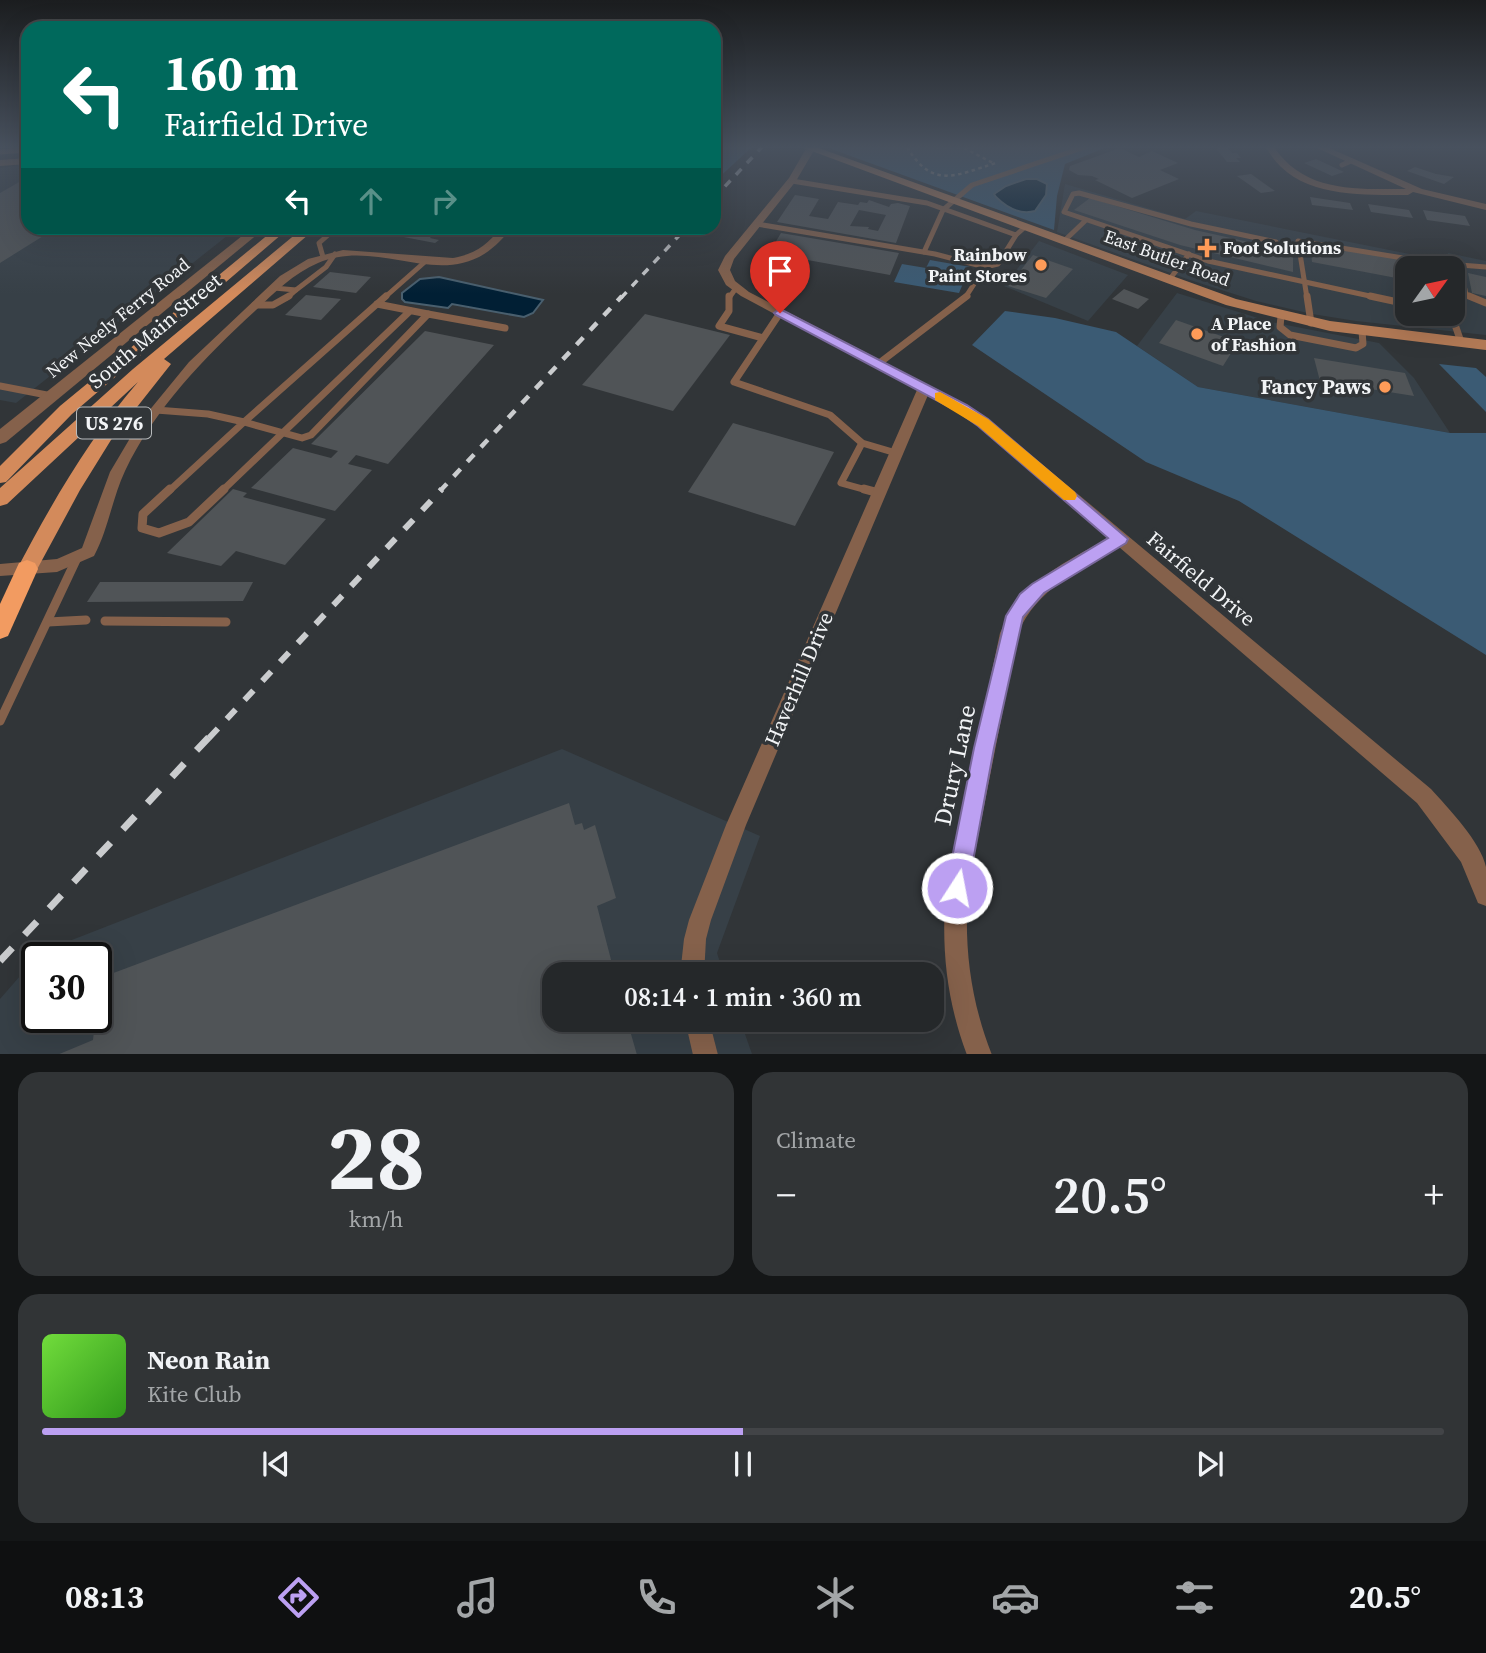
<!DOCTYPE html>
<html lang="en">
<head>
<meta charset="utf-8">
<style>
  :root { --surface:#25282a; --page:#313436; --text:#f1f3f6; --muted:#a3a6a8; --line:#424447; --accent:#bca0f2 }
  body { margin:0; font-family:"Source Serif 4",serif; background:var(--page); color:var(--text); height:100vh; display:flex; flex-direction:column; font-size:26px; white-space:nowrap }
  * { box-sizing:border-box; margin:0 }
  p { font-size:23px; color:var(--muted) }
  .icon { flex:none; width:38px; height:38px; fill:none; stroke:currentColor; stroke-width:2; stroke-linecap:round; stroke-linejoin:round }
  .map { position:relative; height:1054px; overflow:hidden }
  .panel { display:flex; flex-direction:column; gap:18px; padding:18px; background:#141617; flex:1 }
  .panel>* { flex:none }
  .top-card { position:absolute; left:21px; top:21px; width:700px; height:214px; border-radius:21px; box-shadow:0 7px 28px #0002,0 0 0 2px var(--line); background:#00695c; color:#fff; overflow:hidden }
  .needle { width:46px; rotate:57deg }
  .controls { position:absolute; left:1395px; top:256px; display:grid; gap:14px }
  .controls a { display:grid; place-items:center; width:70px; height:70px; border-radius:14px; background:var(--surface); box-shadow:0 7px 28px #0002,0 0 0 2px var(--line); font-size:35px }
  .speed { position:absolute; left:21px; top:942px; display:flex; gap:14px; font-size:35px; font-weight:700; text-align:center }
  .speed>* { display:grid; place-content:center; width:91px; height:91px; border-radius:50%; background:var(--surface); box-shadow:0 7px 28px #0002,0 0 0 2px var(--line); line-height:1 }
  .speed .limit { border:4px solid #111; border-radius:10px; background:#fff; color:#111 }
  .pin { position:absolute; display:grid; place-items:center; width:60px; height:60px; color:#fff; margin:-72px -30px; border-radius:50% 50% 50% 0; rotate:-45deg; box-shadow:0 0 7px #0007 }
  .pin .icon { rotate:45deg }
  .me { position:absolute; width:77px; margin:-38px; rotate:11deg; stroke-linejoin:round; filter:drop-shadow(0 0 5px #0008) }
  .turn { display:flex; align-items:center; gap:24px; height:147px; padding:0 28px; font-size:32px }
  .turn .icon { width:91px; height:91px; stroke-width:2.5 }
  .turn b { display:block; font-size:49px; line-height:60px }
  .lanes { display:flex; align-items:center; height:66px; padding:0 28px; background:#0003; justify-content:center; gap:35px; direction:ltr }
  .lanes .off { opacity:.35 }
  .big { font-size:52px; font-weight:600; line-height:1.1 }
  .panel .tile { flex:1; display:flex; flex-direction:column; justify-content:center; gap:10px; min-width:0; padding:0 24px; border-radius:21px; background:var(--page) }
  .panel .dial { align-items:center; gap:0 }
  .dial b { font-size:91px; line-height:1 }
  .song { display:flex; align-items:center; gap:21px }
  .cover { width:84px; height:84px; border-radius:10px; background:linear-gradient(135deg,hsl(100 70% 55%),hsl(110 70% 35%)) }
  .played { height:7px; border-radius:4px; background:linear-gradient(90deg,var(--accent) 50%,var(--line) 50%) }
  .keys { display:flex; justify-content:space-around; direction:ltr }
  .heat { display:flex; justify-content:space-between; align-items:center; font-size:38px; direction:ltr }
  .panel .tiles { flex:1; display:grid; gap:18px; grid-template-columns:1fr 1fr }
  .tile:last-child { grid-column:span 2 }
  .trip { position:absolute; left:542px; top:962px; width:402px; height:70px; border-radius:21px; background:var(--surface); box-shadow:0 7px 28px #0002,0 0 0 2px var(--line); font-weight:600; line-height:70px; text-align:center }
  .tab-bar { display:flex; height:112px; justify-content:space-around; align-items:center; background:#0f1011; color:var(--muted) }
  .tab-bar .icon { width:49px; height:49px }
  .tab-bar .selected { color:var(--accent) }
  .tab-bar b { font-size:32px; color:var(--text) }
  .map>svg:first-child { display:block }
  .built { fill:#374047; fill-rule:evenodd }
  .green { fill:#3b5b74 }
  .water { fill:#011f34; stroke:#495f6e; stroke-width:2 }
  .building { fill:#505457; fill-rule:evenodd }
  .lines { fill:none; stroke-linecap:round; stroke-linejoin:round }
  .path { stroke:#8c8f92; stroke-width:2.5; stroke-dasharray:3.5 3.5; stroke-linecap:butt }
  .service-far2 { stroke:#85614b; stroke-width:5 }
  .service-far1 { stroke:#85614b; stroke-width:7 }
  .service { stroke:#85614b; stroke-width:9 }
  .minor { fill:#85614b; fill-rule:evenodd }
  .tertiary { fill:#85614b; fill-rule:evenodd }
  .secondary { fill:#b17955; fill-rule:evenodd }
  .primary { fill:#d38a5b; fill-rule:evenodd }
  .motorway { fill:#f29b61; fill-rule:evenodd }
  .rail-far3 { stroke:#caccce; stroke-width:3.5; stroke-dasharray:8 8; stroke-linecap:butt }
  .rail-far2 { stroke:#caccce; stroke-width:4.5; stroke-dasharray:10 10; stroke-linecap:butt }
  .rail-far1 { stroke:#caccce; stroke-width:6; stroke-dasharray:13 13; stroke-linecap:butt }
  .rail { stroke:#caccce; stroke-width:7; stroke-dasharray:18 18; stroke-linecap:butt }
  .route { fill:#bca0f2; stroke:#7a689d; stroke-width:2 }
  .slow { fill:#f59e0b }
  .poi-dot { fill:#fe9b58; stroke:#313538; stroke-width:2.5 }
  .labels { text-anchor:middle; stroke-width:7; stroke-linejoin:round; paint-order:stroke }
  .far-poi-label { font-size:18px; font-weight:bold; fill:#f2f4f6; stroke:#313538; text-anchor:start }
  .far-street-label { font-size:18px; fill:#f2f4f6; stroke:#313538 }
  .shield { fill:#313538; stroke:#b8bbbd; stroke-width:2 }
  .shield-label { font-size:19px; font-weight:bold; fill:#f2f4f6 }
  .street-label { font-size:21px; fill:#f2f4f6; stroke:#313538 }
  .poi-label { font-size:21px; font-weight:bold; fill:#f2f4f6; stroke:#313538; text-anchor:end }
  .near-street-label { font-size:24px; fill:#f2f4f6; stroke:#313538 }
</style>
</head>
<body>
<div class="map">
<svg width="1486" height="1055" viewBox="0 0 1486 1055">
  <rect width="100%" height="100%" fill="#313538"/>
  <g class="built">
    <path d="M28 164V228H237L16 403 0 400V168Z"/>
    <path d="M1065 184 1185 219 1196 211 1449 262 1448 253 1486 261V335L1356 321 1312 314 1256 301 1190 280 1057 232ZM1407 268H1452V313H1407Z"/>
    <path d="M1039 241 1128 275 1088 321 1004 286Z"/>
    <path d="M1177 293 1271 322 1379 343 1414 378 1450 433 1198 387 1137 346Z"/>
    <path d="M562 749 760 836 717 953 724 975H555V1020H740L752 1054 0 1055V999L41 952ZM37 957H96V1017H37Z"/>
  </g>
  <g class="green">
    <path d="M714 147H752L714 182Z"/>
    <path d="M826 147H1107L1065 164 1057 196 1054 230Z"/>
    <path d="M930 260 970 267 959 293 894 282 902 264 926 268Z"/>
    <path d="M1005 311 1055 318 1116 332 1198 387 1450 433H1486V655L1239 501 1146 462 972 345Z"/>
    <path d="M1439 364 1476 368 1486 377V412Z"/>
  </g>
  <g class="water">
    <path d="M1026 179H1037L1047 184 1046 195 1035 211C1020 215 1006 207 996 197L994 194 1006 186Z"/>
    <path d="M439 277 543 300 533 313 524 317 452 304 448 308 405 302 402 299V293L420 279Z"/>
  </g>
  <g class="building">
    <path d="M1120 148 1139 157 1152 151 1178 163 1160 170 1179 179 1132 198 1095 180 1099 179 1092 176 1078 175 1069 170 1070 166Z"/>
    <path d="M1216 148H1228L1232 153H1237L1241 158H1236L1240 162H1227Z"/>
    <path d="M1316 159 1344 172 1332 176 1304 163Z"/>
    <path d="M1415 167 1436 174 1454 177 1444 184 1407 171Z"/>
    <path d="M1251 174 1275 191 1261 193 1237 176Z"/>
    <path d="M28 177V228H56L0 263V193Z"/>
    <path d="M795 195 819 199 809 216 828 219 838 202 858 205 860 202 867 203 869 200 889 207 891 204 898 203 910 206 896 243 777 222ZM859 210 886 215 878 231 868 229 869 227 850 226Z"/>
    <path d="M1310 197 1350 203 1353 210 1312 205Z"/>
    <path d="M1090 198 1195 230 1293 252V272L1180 245 1074 210Z"/>
    <path d="M1368 204 1409 210 1413 218 1371 212Z"/>
    <path d="M1423 210 1465 216 1470 226 1427 220Z"/>
    <path d="M370 228H438L430 238 439 240 435 243 367 230Z"/>
    <path d="M781 233 899 253 890 275 769 253Z"/>
    <path d="M1310 243 1437 266V268H1407V280L1312 262Z"/>
    <path d="M1033 255 1073 269 1046 298 1008 286Z"/>
    <path d="M330 272 371 277 356 293 313 287Z"/>
    <path d="M1468 273 1486 277V296L1472 293Z"/>
    <path d="M1124 289 1149 299 1138 309 1112 299Z"/>
    <path d="M306 295 341 299 321 320 285 315Z"/>
    <path d="M645 314 730 335 673 411 582 385Z"/>
    <path d="M1176 320 1238 342 1223 366 1159 343Z"/>
    <path d="M425 331 494 345 388 464 356 455 348 464 372 470 335 511 251 488 293 448 331 458 338 451 311 444Z"/>
    <path d="M1314 358 1405 373 1414 396 1320 381Z"/>
    <path d="M733 423 834 452 795 526 688 492Z"/>
    <path d="M233 489 247 493 243 497 326 519 285 565 236 551 221 566 167 553Z"/>
    <path d="M100 582H253L243 601 87 602Z"/>
    <path d="M569 803 575 825 582 823 584 830 595 825 616 898 597 906 615 975H555V1020H627L637 1055H57L93 1040 100 978Z"/>
  </g>
  <g class="lines">
    <g class="path">
      <path d="M907 147C933 190 956 175 996 163"/>
      <path d="M936 147H969"/>
      <path d="M964 148 993 163"/>
    </g>
    <g class="service-far2">
      <path d="M0 152 28 150"/>
      <path d="M1342 165 1351 161"/>
      <path d="M792 181 927 203 1016 235 1025 227"/>
      <path d="M757 224 935 254 985 267 998 264 1016 235"/>
      <path d="M1064 241 1085 221"/>
      <path d="M1276 242 1191 224 1079 193 1073 194 1064 212 1208 261 1379 298"/>
      <path d="M924 252 943 210 972 185 1085 147"/>
      <path d="M323 257 319 243 336 228"/>
      <path d="M1169 280 1189 254"/>
      <path d="M274 288 296 290 326 267 335 254"/>
      <path d="M287 298 296 290"/>
      <path d="M384 298 427 260"/>
      <path d="M729 298 736 288"/>
      <path d="M965 298 985 267"/>
      <path d="M1307 298 1298 241 1434 263 1442 268"/>
      <path d="M1473 298 1466 295 1460 265 1486 267"/>
    </g>
    <g class="service-far1">
      <path d="M386 296 244 422 302 438 311 435 428 314 505 328"/>
      <path d="M729 296V311L719 326 763 338"/>
      <path d="M1307 296 1311 323"/>
      <path d="M1370 296 1407 304"/>
      <path d="M1469 296 1486 303"/>
      <path d="M377 304 428 314"/>
      <path d="M255 305H273L289 296"/>
      <path d="M780 313 734 382 830 415 862 443 896 453"/>
      <path d="M1451 313 1461 342"/>
      <path d="M1281 316 1280 327 1290 335 1356 348 1363 344 1362 331"/>
      <path d="M878 364 967 296"/>
      <path d="M0 386 52 396"/>
      <path d="M156 410 208 414 244 422 169 491"/>
      <path d="M862 443 841 483 870 491"/>
      <path d="M222 491 410 311"/>
    </g>
    <g class="service">
      <path d="M170 489 143 514 142 528 159 533 189 522 224 489"/>
      <path d="M864 489 879 493"/>
      <path d="M105 621 226 622"/>
      <path d="M48 622 86 620"/>
      <path d="M0 721 76 560"/>
    </g>
    <g class="minor">
      <path d="M807 147H816L796 181 734 259 730 270 735 281 749 292 967 405 988 419 1431 789C1448 808 1481 842 1486 867 1486 879 1486 894 1486 906L1478 903 1461 862 1417 803 1119 547C1079 569 1037 589 1018 633L968 888C964 947 970 999 992 1055H967C946 999 941 947 946 888L1000 633C1024 581 1061 564 1109 538L978 425 928 395 746 825 711 920 706 939 704 975H680L684 939 689 920 726 825 917 390 741 296 726 285 718 270 725 256 789 178Z"/>
      <path d="M1266 147H1274C1305 193 1356 189 1406 189L1315 147H1327L1422 189 1486 204V210L1413 192 1408 195C1357 195 1293 198 1266 147Z"/>
      <path d="M28 158V164L0 166V160Z"/>
      <path d="M501 228H511C455 305 386 234 318 263 294 273 274 293 255 311 204 358 155 408 125 471 112 499 108 530 94 556L57 572 0 576V564L57 559 82 548 110 472 139 423 189 362 280 276 308 259 343 250 453 258C475 254 487 245 501 228Z"/>
      <path d="M685 1020H709L718 1055H693Z"/>
    </g>
    <path class="tertiary" d="M252 228H265L6 442 0 444V429Z"/>
    <path class="secondary" d="M801 147H816L1236 299 1330 321 1486 340V350L1330 331 1226 305Z"/>
    <g class="primary">
      <path d="M276 228H289L72 414 6 482 0 483V466L60 406Z"/>
      <path d="M303 228H316L164 359 171 364 111 440 80 490 34 575 27 577 20 575 17 569C52 503 89 438 138 382L7 504 0 506V488L133 369Z"/>
    </g>
    <path class="motorway" d="M27 560 35 563 38 569 8 636 0 639V604L19 563Z"/>
    <g class="rail-far3">
      <path d="M714 198 762 147"/>
      <path d="M621 298 686 228"/>
    </g>
    <path class="rail-far2" d="M440 491 622 296"/>
    <path class="rail-far1" d="M209 738 442 489"/>
    <path class="rail" d="M0 961 210 736"/>
  </g>
  <linearGradient id="sky" x2="0" y2="1"><stop stop-color="#1b1d1f"/><stop offset="0.5" stop-color="#48515e"/><stop offset="1" stop-color="#48515e" stop-opacity="0"/></linearGradient>
  <rect width="1486" height="294" fill="url(#sky)"/>
  <path class="route" d="M780 309 967 405 988 419 1128 539 1126 543 1044 593 1023 617 994 748 968 888 965 896 957 899 949 896 946 888 974 748 1006 616 1020 594 1032 584 1108 538 978 426 957 411 776 315 774 313Z"/>
  <path class="slow" d="M940 392 988 419 1075 492 1077 496 1075 500H1064L978 426 935 400V393Z"/>
  <g class="poi-dot">
    <path d="M1203.5 237.5h7v7h7v7h-7v7h-7v-7h-7v-7h7z"/>
    <circle cx="1041" cy="265" r="7"/>
    <circle cx="1197" cy="334" r="7"/>
    <circle cx="1385" cy="387" r="7"/>
  </g>
  <g class="labels">
    <g class="far-poi-label">
      <text x="1223" y="254">Foot Solutions</text>
      <text x="1027" y="261" text-anchor="end">Rainbow<tspan x="1027" dy="21">Paint Stores</tspan></text>
      <text x="1211" y="330">A Place<tspan x="1211" dy="21">of Fashion</tspan></text>
    </g>
    <g class="far-street-label">
      <text transform="translate(1167 258) rotate(20)" y="6">East Butler Road</text>
      <text transform="translate(118 318) rotate(-39)" y="6">New Neely Ferry Road</text>
    </g>
    <rect class="shield" x="77" y="407.5" width="74" height="31" rx="5"/>
    <g class="shield-label">
      <text x="114" y="430">US 276</text>
    </g>
    <g class="street-label">
      <text transform="translate(155 331) rotate(-40)" y="7">South Main Street</text>
      <text transform="translate(1201 579) rotate(40)" y="7">Fairfield Drive</text>
      <text transform="translate(799 679) rotate(-67)" y="7">Haverhill Drive</text>
    </g>
    <g class="poi-label">
      <text x="1371" y="394">Fancy Paws</text>
    </g>
    <g class="near-street-label">
      <text transform="translate(955 765) rotate(-78)" y="8">Drury Lane</text>
    </g>
  </g>
</svg>
<div class="controls">
<a><svg class="needle" viewBox="-14 -14 28 28"><path d="M0-13l5 13h-10z" fill="#e53935"/><path d="M0 13l5-13h-10z" fill="#a3a6a8"/></svg></a>
</div>
<div class="speed"><div class="limit">30</div></div>
<div class="pin" style="left:780px;top:313px;background:#d93025"><svg class="icon" aria-label="arrive" viewBox="0 0 24 24"><path d="M6 21V4h12l-3 4 3 4H6"/></svg></div>
<svg class="me" style="left:957px;top:888px" viewBox="-20 -20 40 40"><circle r="17" fill="#bca0f2" stroke="#fff" stroke-width="3"/><path d="M0-11L8 9 0 5-8 9z" fill="#fff"/></svg>
<div class="trip">08:14 · 1 min · 360 m</div>
<div class="top-card">
<div class="turn"><svg class="icon" aria-label="left" viewBox="0 0 24 24"><path d="M17 20v-9H6M10 6l-5 5 5 5"/></svg><div><b>160 m</b>Fairfield Drive</div></div>
<div class="lanes"><svg class="icon" aria-label="left" viewBox="0 0 24 24"><path d="M17 20v-9H6M10 6l-5 5 5 5"/></svg><svg class="icon off" aria-label="ahead" viewBox="0 0 24 24"><path d="M12 20V5M6 11l6-6 6 6"/></svg><svg class="icon off" aria-label="right" viewBox="0 0 24 24"><path d="M7 20v-9h11M14 6l5 5-5 5"/></svg></div>
</div>
</div>
<section class="panel">
<div class="tiles">
<div class="tile dial"><b>28</b><p>km/h</p></div>
<div class="tile"><p>Climate</p>
<div class="heat"><a>−</a><b class="big">20.5°</b><a>+</a></div>
</div>
<div class="tile">
<div class="song"><i class="cover"></i><div><b>Neon Rain</b><p>Kite Club</p></div></div>
<div class="played"></div>
<div class="keys"><svg class="icon" aria-label="previous" viewBox="0 0 24 24"><path d="M18 5L8 12l10 7zM5 5v14"/></svg><svg class="icon" aria-label="pause" viewBox="0 0 24 24"><path d="M8 5v14M16 5v14"/></svg><svg class="icon" aria-label="next" viewBox="0 0 24 24"><path d="M6 5l10 7-10 7zM19 5v14"/></svg></div>
</div>
</div>
</section>
<nav class="tab-bar">
<b>08:13</b>
<svg class="icon selected" aria-label="directions" viewBox="0 0 24 24"><path d="M12 3l9 9-9 9-9-9zM9 14v-3h6M13 9l2 2-2 2"/></svg>
<svg class="icon" aria-label="music" viewBox="0 0 24 24"><path d="M9 18V5l10-2v13"/><circle cx="6" cy="18" r="3"/><circle cx="16" cy="16" r="3"/></svg>
<svg class="icon" aria-label="phone" viewBox="0 0 24 24"><path d="M5 4h4l2 5-3 2q2 4 5 5l2-3 5 2v4C11 20 4 13 5 4z"/></svg>
<svg class="icon" aria-label="climate" viewBox="0 0 24 24"><path d="M12 3v18M4 7l16 10M4 17L20 7"/></svg>
<svg class="icon" aria-label="car" viewBox="0 0 24 24"><path d="M5 17H2v-5l4-1 3-4h7l3 4 3 1v5h-3M9 17h6M6 11h13"/><circle cx="7" cy="17" r="2"/><circle cx="17" cy="17" r="2"/></svg>
<svg class="icon" aria-label="filters" viewBox="0 0 24 24"><path d="M4 7h16M4 17h16"/><circle cx="9" cy="7" r="2"/><circle cx="15" cy="17" r="2"/></svg>
<b>20.5°</b>
</nav>
</body>
</html>
